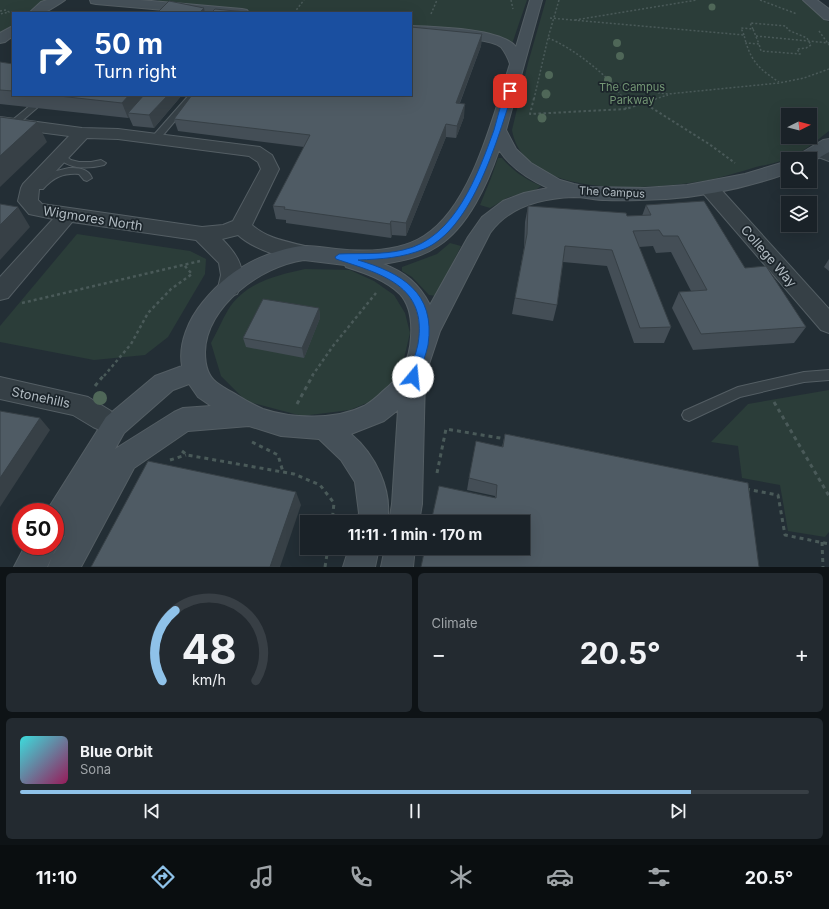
<!DOCTYPE html>
<html lang="en">
<head>
<meta charset="utf-8">
<style>
  :root { --surface:#1a2228; --page:#232a30; --text:#f1f3f6; --muted:#9fa4a8; --line:#383f45; --accent:#8fc2e9 }
  body { margin:0; font-family:Inter,sans-serif; background:var(--page); color:var(--text); height:100vh; display:flex; flex-direction:column; font-size:15px; white-space:nowrap }
  * { box-sizing:border-box; margin:0 }
  p { font-size:13px; color:var(--muted) }
  .icon { flex:none; width:22px; height:22px; fill:none; stroke:currentColor; stroke-width:2; stroke-linecap:round; stroke-linejoin:round }
  .map { position:relative; height:567px; overflow:hidden }
  .sheet { display:flex; flex-direction:column; gap:6px; padding:6px; background:#0e1316; flex:1 }
  .sheet>* { flex:none }
  .hud { position:absolute; left:12px; top:12px; width:400px; height:84px; border-radius:0px; box-shadow:0 4px 16px #0002,0 0 0 1px var(--line); background:#1a4fa0; color:#fff; overflow:hidden }
  .needle { width:26px; rotate:84deg }
  .buttons { position:absolute; left:781px; top:108px; display:grid; gap:8px }
  .buttons a { display:grid; place-items:center; width:36px; height:36px; border-radius:0px; background:var(--surface); box-shadow:0 4px 16px #0002,0 0 0 1px var(--line); font-size:20px }
  .speed { position:absolute; left:12px; top:503px; display:flex; gap:8px; font-size:20px; font-weight:700; text-align:center }
  .speed>* { display:grid; place-content:center; width:52px; height:52px; border-radius:50%; background:var(--surface); box-shadow:0 4px 16px #0002,0 0 0 1px var(--line); line-height:1 }
  .speed .limit { border:6px solid #d22; background:#fff; color:#111 }
  .pin { position:absolute; display:grid; place-items:center; width:34px; height:34px; color:#fff; margin:-17px; border-radius:8px; box-shadow:0 2px 6px #0006 }
  .me { position:absolute; width:44px; margin:-22px; rotate:17deg; stroke-linejoin:round; filter:drop-shadow(0 0 3px #0008) }
  .turn { display:flex; align-items:center; gap:14px; height:84px; padding:0 16px; font-size:18px }
  .turn .icon { width:52px; height:52px; stroke-width:2.5 }
  .turn b { display:block; font-size:28px; line-height:34px }
  .big { font-size:30px; font-weight:700; line-height:1.1 }
  .sheet .card { flex:1; display:flex; flex-direction:column; justify-content:center; gap:6px; min-width:0; padding:0 14px; border-radius:6px; background:var(--page) }
  .sheet .dial { align-items:center; gap:0 }
  .dial svg { height:104px; overflow:visible; fill:none; stroke:var(--line); stroke-width:7; stroke-linecap:round; text-anchor:middle }
  .dial text { fill:var(--text); stroke:none }
  .song { display:flex; align-items:center; gap:12px }
  .cover { width:48px; height:48px; border-radius:6px; background:linear-gradient(135deg,hsl(180 70% 55%),hsl(330 70% 35%)) }
  .played { height:4px; border-radius:2px; background:linear-gradient(90deg,var(--accent) 85%,var(--line) 85%) }
  .keys { display:flex; justify-content:space-around; direction:ltr }
  .heat { display:flex; justify-content:space-between; align-items:center; font-size:22px; direction:ltr }
  .sheet .tiles { flex:1; display:grid; gap:6px; grid-template-columns:1fr 1fr }
  .card:last-child { grid-column:span 2 }
  .trip { position:absolute; left:300px; top:515px; width:230px; height:40px; border-radius:0px; background:var(--surface); box-shadow:0 4px 16px #0002,0 0 0 1px var(--line); font-weight:700; line-height:40px; text-align:center }
  .tab-bar { display:flex; height:64px; justify-content:space-around; align-items:center; background:#0a0e10; color:var(--muted) }
  .tab-bar .icon { width:28px; height:28px }
  .tab-bar .current { color:var(--accent) }
  .tab-bar b { font-size:18px; color:var(--text) }
  .map>svg:first-child { display:block }
  .green { fill:#2b3d39; fill-rule:evenodd }
  .lines { fill:none; stroke-linecap:round; stroke-linejoin:round }
  .lane-casing { stroke:#545e64; stroke-width:2 }
  .street-casing { stroke:#545e64; stroke-width:2 }
  .secondary-casing { stroke:#545e64; stroke-width:2 }
  .path-far3 { stroke:#4a5a59; stroke-width:1.5; stroke-dasharray:2 2; stroke-linecap:butt }
  .path-far2 { stroke:#4a5a59; stroke-width:2; stroke-dasharray:2.5 2.5; stroke-linecap:butt }
  .path-far1 { stroke:#4a5a59; stroke-width:2.5; stroke-dasharray:3 3; stroke-linecap:butt }
  .path { stroke:#4a5a59; stroke-width:3; stroke-dasharray:4 4; stroke-linecap:butt }
  .lane { fill:#364046; fill-rule:evenodd }
  .street { fill:#364046; fill-rule:evenodd }
  .secondary { fill:#455058; fill-rule:evenodd }
  .tree { fill:#4f6758 }
  .wall { fill:#444e56 }
  .shaded-wall { fill:#374046 }
  .building { fill:#4f5b64; stroke:#374046 }
  .route { fill:#1a73e8; stroke:#114b97 }
  .labels { text-anchor:middle; stroke-width:3.5; stroke-linejoin:round; paint-order:stroke }
  .far-park-label { font-size:11px; fill:#739674; stroke:#1c252b }
  .far-street-label { font-size:11px; fill:#b1bbc2; stroke:#1c252b }
  .street-label { font-size:13px; fill:#b1bbc2; stroke:#1c252b }
</style>
</head>
<body>
<div class="map">
<svg width="829" height="567" viewBox="0 0 829 567">
  <rect width="100%" height="100%" fill="#232e35"/>
  <g class="green">
    <path d="M0 0H51L29 13H13V25L0 34Z"/>
    <path d="M159 0H527L512 44 497 35 411 27V13H266L155 3Z"/>
    <path d="M546 0H803L829 22V131C815 142 802 153 786 159 776 163 766 165 756 167 739 172 721 178 703 181 653 189 524 201 512 130L528 63ZM788 115H810V137H788Z"/>
    <path d="M498 158H502C513 171 525 179 541 186 534 193 517 194 507 198 501 201 496 205 490 208L480 205 491 178Z"/>
    <path d="M77 234 190 251 206 259 205 274 168 337 145 355 94 360 0 342V326Z"/>
    <path d="M450 243 461 246 436 296 429 295 412 277 402 271V267L437 254Z"/>
    <path d="M305 269 350 270 374 281 394 295 405 313 410 333 402 367 381 397 350 410 302 416 246 401 221 376 211 343C217 332 222 320 228 310 244 283 277 275 305 269Z"/>
    <path d="M829 390V532L825 537 788 531 780 485 742 478 738 446 711 442 748 404Z"/>
  </g>
  <g class="lines">
    <defs>
      <g id="lane">
        <path d="M43 95H52L16 126H10L9 124 10 122Z"/>
        <path d="M189 95H197L158 141H152L151 139 152 137Z"/>
        <path d="M60 152 71 160 79 162H91L101 160 106 163 104 165C88 169 67 170 56 155Z"/>
        <path d="M69 168C78 168 88 168 92 178L87 181 84 180 79 174C63 173 54 177 43 189H37L35 187 52 172Z"/>
        <path d="M829 370V380L804 382 740 397 689 421 684 419 682 415 684 411 738 387 804 372Z"/>
      </g>
      <g id="street">
        <path d="M0 117 82 128 118 129 260 147 272 155 279 169 252 225C269 240 291 242 312 248L316 253 312 258C293 264 253 249 238 235L222 239C238 255 249 272 237 294L229 296 221 294 218 288 221 275 219 263 196 240 72 222 8 298 0 300V277L53 219 29 214 18 201 21 188 23 184 69 136 0 127ZM87 138 118 139 249 156 258 162 261 169 233 221 223 225 202 227 42 204 38 200 39 189Z"/>
        <path d="M819 146 829 149V161L813 155 810 151 813 147Z"/>
        <path d="M709 182 716 184 829 309V333L821 330 702 192 700 188 702 184Z"/>
        <path d="M0 377 88 397 111 411 115 419 111 427 102 431 93 427 73 415 0 399Z"/>
      </g>
      <g id="secondary">
        <path d="M47 0H65C64 1 45 13 43 13 39 14 34 13 29 13L41 2Z"/>
        <path d="M90 0H140L242 9 247 10 249 13H198L96 4 91 3Z"/>
        <path d="M530 0H542L506 130 516 149 531 163 560 180 574 184 588 187 645 188 687 185 745 174 788 161V173C749 187 707 196 666 199 645 200 625 201 605 200 595 200 584 197 574 197 543 198 509 206 490 233L440 331 425 376 422 504 419 522H389L392 504 398 410 384 421 351 434C375 454 393 490 387 522H357L359 513 355 482 341 460 319 439 281 436 249 426 188 431 134 468 81 567H48L52 557 47 567H14L25 546H55V541L57 546 53 555 65 536 55 540V512H46L106 417 155 376 182 366C178 343 189 319 203 302 224 276 248 260 279 251 288 248 297 246 306 246 316 246 326 248 336 249 364 252 399 252 424 236 472 206 493 116 510 64 508 58 505 52 501 47 488 37 429 35 411 34V26C434 27 502 28 516 47ZM499 150C511 168 528 179 548 188L524 193 503 201 482 217 468 237 430 305C419 284 405 272 383 264 402 261 422 257 438 246 468 227 488 183 499 150ZM304 260 345 265 346 267C365 273 386 280 400 294 411 306 412 322 411 337 410 360 401 377 383 391 378 396 371 402 364 406 336 420 293 419 263 409 254 405 245 400 237 395 230 391 222 387 216 382 207 375 205 364 205 352 206 306 261 266 304 260ZM189 384 198 397 211 406 183 408 174 412 115 449 124 433 173 390Z"/>
        <path d="M803 0H817L829 9V20L824 19Z"/>
        <path d="M13 26V36L5 42 0 43V33Z"/>
        <path d="M829 139V152L810 163V159H795L798 155 823 140Z"/>
        <path d="M349 548H379L375 567H343Z"/>
        <path d="M385 548H415L413 567H381Z"/>
      </g>
    </defs>
    <use href="#lane" class="lane-casing"/>
    <use href="#street" class="street-casing"/>
    <use href="#secondary" class="secondary-casing"/>
    <g class="path-far3">
      <path d="M511 0 513 9"/>
      <path d="M559 0 548 38C570 46 613 78 623 99"/>
      <path d="M760 0 797 14"/>
      <path d="M0 11 6 10 9 12 0 14"/>
      <path d="M294 13 304 0"/>
      <path d="M431 14 437 0"/>
      <path d="M550 18 744 35 746 43"/>
      <path d="M575 20 697 0"/>
      <path d="M753 29 750 23 786 26 788 30 807 38 811 45 806 48 797 49 800 54 761 51 759 44"/>
      <path d="M819 31 829 45"/>
      <path d="M744 35 741 28 753 29 759 44 746 43C753 64 761 70 779 82"/>
      <path d="M756 36 829 43"/>
      <path d="M607 82 638 90 668 94 779 83 804 78 829 69"/>
      <path d="M534 99 548 38"/>
      <path d="M655 99 668 95"/>
    </g>
    <g class="path-far2">
      <path d="M534 98 530 114 626 109 644 103 709 144 735 163"/>
      <path d="M622 98 626 109"/>
      <path d="M644 103 658 98"/>
    </g>
    <g class="path-far1">
      <path d="M22 303 200 261"/>
      <path d="M104 376 131 344 148 313 171 289 192 274 184 265"/>
      <path d="M312 376 333 346 376 293"/>
    </g>
    <g class="path">
      <path d="M95 386 104 375"/>
      <path d="M774 402 829 496"/>
      <path d="M297 404 313 375"/>
      <path d="M252 442 278 455 283 472"/>
      <path d="M182 451 187 455 294 474 320 485 334 503 332 522"/>
      <path d="M170 460 186 455"/>
      <path d="M437 473 446 429 506 439"/>
      <path d="M746 489 778 495 785 535 829 544"/>
      <path d="M822 542 823 567"/>
      <path d="M325 567 328 548"/>
    </g>
    <use href="#lane" class="lane"/>
    <use href="#street" class="street"/>
    <use href="#secondary" class="secondary"/>
  </g>
  <g class="tree">
    <circle cx="712" cy="7" r="3.5"/>
    <circle cx="617" cy="43" r="4"/>
    <circle cx="620" cy="56" r="4"/>
    <circle cx="549" cy="75" r="4"/>
    <circle cx="608" cy="80" r="4"/>
    <circle cx="546" cy="94" r="4.5"/>
    <circle cx="637" cy="100" r="4.5"/>
    <circle cx="542" cy="118" r="4.5"/>
    <circle cx="100" cy="398" r="7"/>
  </g>
  <g class="wall">
    <path d="M482 34 481 46 460 103 464 117 456 138 446 137 406 236 392 235 391 238 286 223V220L276 219 273 206 304 147 178 131 174 119 411 95Z"/>
    <path d="M0 62 13 64V95H182L154 128 133 126 129 117 128 118 0 104Z"/>
    <path d="M646 205 745 268 806 327 794 343 693 350 672 308 679 292 691 291 671 252 656 253 653 246 639 247 671 327 664 343H634L607 266 563 262 557 305 553 321 512 314 524 248 525 222 528 206 627 216H642Z"/>
    <path d="M829 259V271L824 267Z"/>
    <path d="M319 308 320 318 304 358 246 347 243 338Z"/>
    <path d="M505 434 748 483 495 498V496L467 490 469 478 502 447Z"/>
  </g>
  <g class="shaded-wall">
    <path d="M204 8 205 13H199Z"/>
    <path d="M482 34 481 46 455 115 456 103Z"/>
    <path d="M129 95H149L128 113 129 117 128 118 122 103Z"/>
    <path d="M168 95H182L154 128 149 115Z"/>
    <path d="M465 104 464 117 456 138 457 126Z"/>
    <path d="M37 122 47 142 0 187V156Z"/>
    <path d="M446 124V137L406 236V223Z"/>
    <path d="M18 207 30 227 0 260V225Z"/>
    <path d="M391 221 392 235 391 238 390 224Z"/>
    <path d="M319 308 320 318 304 358 302 348Z"/>
    <path d="M40 418 50 430 0 507V478Z"/>
    <path d="M296 492 301 505 280 567H270Z"/>
  </g>
  <g class="building">
    <path d="M169 1 204 8 199 13H157Z"/>
    <path d="M215 9 256 13H211Z"/>
    <path d="M411 27 482 34 456 103 465 104 457 126 446 124 406 223 391 221 390 224 284 209 285 207 273 206 310 135 174 119 192 95H411Z"/>
    <path d="M0 62 13 64V91L0 90Z"/>
    <path d="M50 95H129L122 103Z"/>
    <path d="M144 95H168L149 115 128 113Z"/>
    <path d="M0 117 37 122 0 156Z"/>
    <path d="M704 201 745 268 766 266 806 327 701 334 679 292 707 290 678 236H663L659 230 633 231 671 327 640 328 612 250 565 246 557 305 515 298 527 234 528 206 626 213 627 216 651 215 646 205Z"/>
    <path d="M0 204 18 207 0 225Z"/>
    <path d="M263 299 319 308 302 348 243 338Z"/>
    <path d="M0 411 40 418 0 478Z"/>
    <path d="M505 434 748 483 759 567H421L425 548H523V522H431L439 486 496 498 497 485 469 478 476 441 503 447Z"/>
    <path d="M148 461 296 492 270 567H91Z"/>
  </g>
  <path class="route" d="M507 89 513 91C498 137 473 229 424 249 402 258 381 259 358 260 401 273 436 292 428 345 426 355 421 367 418 377L416 380 413 381 409 380 407 377C411 366 416 355 418 344 428 285 381 274 336 259L335 257 339 254C360 253 382 255 403 250 455 239 478 174 494 130 498 116 501 102 507 89Z"/>
  <g class="labels">
    <g class="far-park-label">
      <text x="632" y="91">The Campus<tspan x="632" dy="13">Parkway</tspan></text>
    </g>
    <g class="far-street-label">
      <text transform="translate(612 192) rotate(3)" y="4">The Campus</text>
    </g>
    <g class="street-label">
      <text transform="translate(93 218) rotate(9)" y="5">Wigmores North</text>
      <text transform="translate(769 256) rotate(49)" y="5">College Way</text>
      <text transform="translate(41 397) rotate(12)" y="5">Stonehills</text>
    </g>
  </g>
</svg>
<div class="buttons">
<a><svg class="needle" viewBox="-14 -14 28 28"><path d="M0-13l5 13h-10z" fill="#e53935"/><path d="M0 13l5-13h-10z" fill="#9fa4a8"/></svg></a>
<a><svg class="icon" aria-label="search" viewBox="0 0 24 24"><circle cx="10" cy="10" r="6"/><path d="M15 15l6 6"/></svg></a>
<a><svg class="icon" aria-label="layers" viewBox="0 0 24 24"><path d="M12 4l9 5-9 5-9-5zM3 14l9 5 9-5"/></svg></a>
</div>
<div class="speed"><div class="limit">50</div></div>
<div class="pin" style="left:510px;top:91px;background:#d93025"><svg class="icon" aria-label="arrive" viewBox="0 0 24 24"><path d="M6 21V4h12l-3 4 3 4H6"/></svg></div>
<svg class="me" style="left:413px;top:377px" viewBox="-20 -20 40 40"><circle r="19" fill="#fff"/><path d="M0-13L10 11 0 6-10 11z" fill="#1a73e8"/></svg>
<div class="trip">11:11 · 1 min · 170 m</div>
<div class="hud">
<div class="turn"><svg class="icon" aria-label="right" viewBox="0 0 24 24"><path d="M7 20v-9h11M14 6l5 5-5 5"/></svg><div><b>50 m</b>Turn right</div></div>
</div>
</div>
<section class="sheet">
<div class="tiles">
<div class="card dial"><svg viewBox="0 0 100 80">
<path d="M14 69A42 42 0 1 1 86 69"/>
<path d="M14 69A42 42 0 0 1 24 15" stroke="#8fc2e9"/>
<text x="50" y="56" font-size="32" font-weight="700">48</text>
<text x="50" y="72" font-size="11">km/h</text>
</svg></div>
<div class="card"><p>Climate</p>
<div class="heat"><a>−</a><b class="big">20.5°</b><a>+</a></div>
</div>
<div class="card">
<div class="song"><i class="cover"></i><div><b>Blue Orbit</b><p>Sona</p></div></div>
<div class="played"></div>
<div class="keys"><svg class="icon" aria-label="previous" viewBox="0 0 24 24"><path d="M18 5L8 12l10 7zM5 5v14"/></svg><svg class="icon" aria-label="pause" viewBox="0 0 24 24"><path d="M8 5v14M16 5v14"/></svg><svg class="icon" aria-label="next" viewBox="0 0 24 24"><path d="M6 5l10 7-10 7zM19 5v14"/></svg></div>
</div>
</div>
</section>
<nav class="tab-bar">
<b>11:10</b>
<svg class="icon current" aria-label="directions" viewBox="0 0 24 24"><path d="M12 3l9 9-9 9-9-9zM9 14v-3h6M13 9l2 2-2 2"/></svg>
<svg class="icon" aria-label="music" viewBox="0 0 24 24"><path d="M9 18V5l10-2v13"/><circle cx="6" cy="18" r="3"/><circle cx="16" cy="16" r="3"/></svg>
<svg class="icon" aria-label="phone" viewBox="0 0 24 24"><path d="M5 4h4l2 5-3 2q2 4 5 5l2-3 5 2v4C11 20 4 13 5 4z"/></svg>
<svg class="icon" aria-label="climate" viewBox="0 0 24 24"><path d="M12 3v18M4 7l16 10M4 17L20 7"/></svg>
<svg class="icon" aria-label="car" viewBox="0 0 24 24"><path d="M5 17H2v-5l4-1 3-4h7l3 4 3 1v5h-3M9 17h6M6 11h13"/><circle cx="7" cy="17" r="2"/><circle cx="17" cy="17" r="2"/></svg>
<svg class="icon" aria-label="filters" viewBox="0 0 24 24"><path d="M4 7h16M4 17h16"/><circle cx="9" cy="7" r="2"/><circle cx="15" cy="17" r="2"/></svg>
<b>20.5°</b>
</nav>
</body>
</html>
